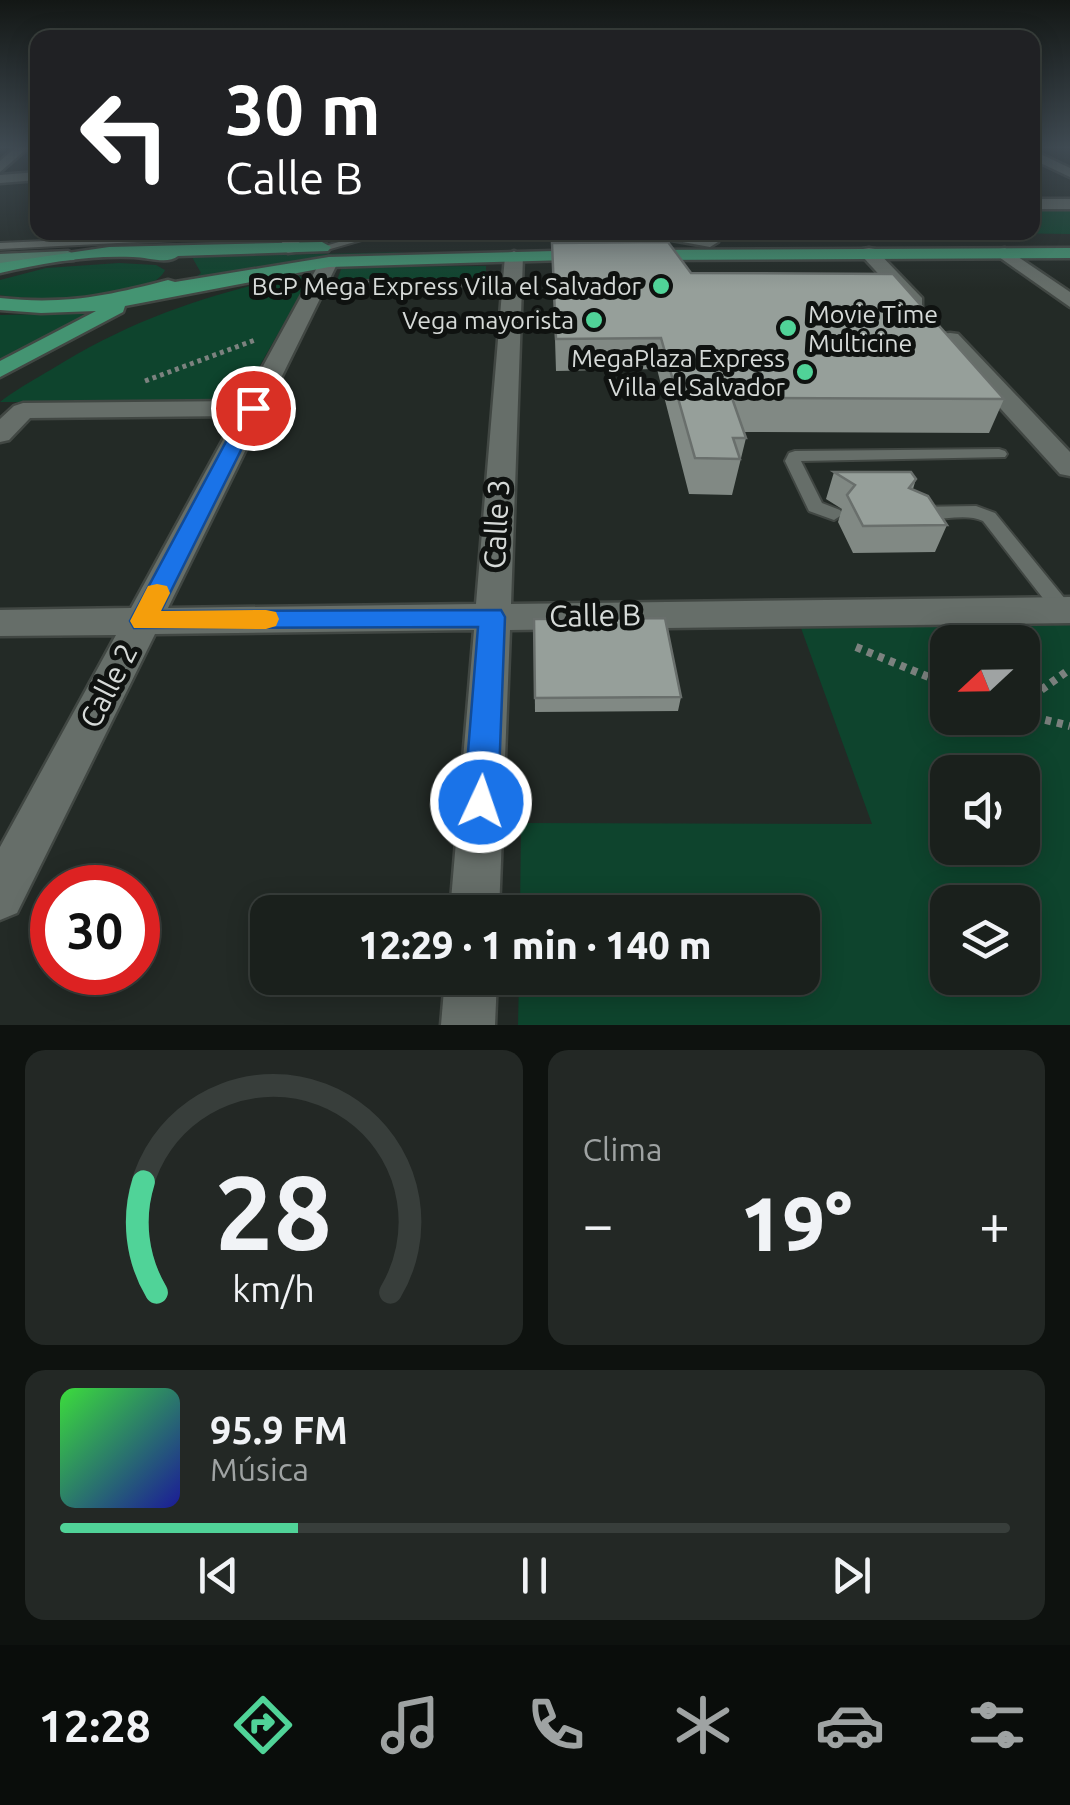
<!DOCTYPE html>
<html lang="es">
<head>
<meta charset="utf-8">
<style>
  :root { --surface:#1a201c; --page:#232825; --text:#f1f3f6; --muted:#9fa3a3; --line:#383e3b; --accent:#50d398 }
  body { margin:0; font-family:Ubuntu,sans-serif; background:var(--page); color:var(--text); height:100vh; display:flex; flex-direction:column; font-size:38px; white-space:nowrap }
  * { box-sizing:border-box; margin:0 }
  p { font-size:32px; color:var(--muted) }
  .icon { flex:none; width:55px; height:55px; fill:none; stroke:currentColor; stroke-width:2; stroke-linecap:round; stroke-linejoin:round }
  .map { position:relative; height:1025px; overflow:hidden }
  .drawer { display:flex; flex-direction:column; gap:25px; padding:25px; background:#0e120f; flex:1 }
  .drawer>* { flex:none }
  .guide { position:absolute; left:30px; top:30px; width:1010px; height:210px; border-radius:20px; box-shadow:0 5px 25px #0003,0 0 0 2px var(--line); background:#202124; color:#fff; overflow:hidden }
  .needle { width:65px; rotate:248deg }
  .controls { position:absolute; left:930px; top:625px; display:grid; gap:20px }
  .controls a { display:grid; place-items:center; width:110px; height:110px; border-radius:20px; background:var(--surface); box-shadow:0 5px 25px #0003,0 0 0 2px var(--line); font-size:50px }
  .speed { position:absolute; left:30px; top:865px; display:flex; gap:20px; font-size:50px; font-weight:700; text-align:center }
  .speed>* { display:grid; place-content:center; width:130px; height:130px; border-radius:50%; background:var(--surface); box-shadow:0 5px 25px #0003,0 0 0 2px var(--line); line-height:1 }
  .speed .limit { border:15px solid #d22; background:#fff; color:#111 }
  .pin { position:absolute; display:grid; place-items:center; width:85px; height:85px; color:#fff; margin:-42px; border:5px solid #fff; border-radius:50%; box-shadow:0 2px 10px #0007 }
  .me { position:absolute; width:110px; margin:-55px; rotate:3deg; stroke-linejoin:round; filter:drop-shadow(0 0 8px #0008) }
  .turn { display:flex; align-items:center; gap:35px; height:210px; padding:0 30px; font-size:45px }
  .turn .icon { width:130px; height:130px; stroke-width:2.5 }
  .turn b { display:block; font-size:70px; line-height:85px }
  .big { font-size:75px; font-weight:800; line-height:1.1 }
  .drawer .tile { flex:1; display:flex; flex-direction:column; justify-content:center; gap:15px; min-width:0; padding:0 35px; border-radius:20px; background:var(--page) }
  .drawer .dial { align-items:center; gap:0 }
  .dial svg { height:260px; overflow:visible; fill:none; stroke:var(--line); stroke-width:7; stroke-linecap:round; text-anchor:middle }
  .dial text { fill:var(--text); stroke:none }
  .song { display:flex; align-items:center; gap:30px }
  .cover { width:120px; height:120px; border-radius:15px; background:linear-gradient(135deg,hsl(120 70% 55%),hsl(240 70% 35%)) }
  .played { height:10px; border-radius:5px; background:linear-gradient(90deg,var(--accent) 25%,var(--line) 25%) }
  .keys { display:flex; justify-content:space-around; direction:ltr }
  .heat { display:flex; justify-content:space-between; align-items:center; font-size:55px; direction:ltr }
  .drawer .tiles { flex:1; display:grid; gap:25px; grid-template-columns:1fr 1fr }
  .tile:last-child { grid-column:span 2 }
  .trip { position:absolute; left:250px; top:895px; width:570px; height:100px; border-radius:20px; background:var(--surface); box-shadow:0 5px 25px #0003,0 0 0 2px var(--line); font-weight:800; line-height:100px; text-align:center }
  .menu { display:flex; height:160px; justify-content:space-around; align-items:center; background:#0a0d0b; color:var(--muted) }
  .menu .icon { width:70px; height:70px }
  .menu .current { color:var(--accent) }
  .menu b { font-size:45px; color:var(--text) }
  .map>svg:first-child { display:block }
  .green { fill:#0e442d; fill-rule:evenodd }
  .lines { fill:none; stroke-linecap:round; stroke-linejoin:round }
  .lane-casing { stroke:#414743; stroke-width:4 }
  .street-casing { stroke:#414743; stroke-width:5 }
  .secondary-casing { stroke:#414743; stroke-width:5 }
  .primary-casing { stroke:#414743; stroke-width:5 }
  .path-far1 { stroke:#7c827f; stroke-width:5; stroke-dasharray:4 4; stroke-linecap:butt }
  .path { stroke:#7c827f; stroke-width:8; stroke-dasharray:6 6; stroke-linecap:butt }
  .lane { fill:#666e69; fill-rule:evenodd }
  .street { fill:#666e69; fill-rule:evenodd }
  .secondary { fill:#55816e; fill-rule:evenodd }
  .primary { fill:#449472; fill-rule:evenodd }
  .wall { fill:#818984 }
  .building { fill:#969f9a; stroke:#696f6c; stroke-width:2.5 }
  .route { fill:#1a73e8; stroke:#114b97; stroke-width:2.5 }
  .slow { fill:#f59e0b }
  .poi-dot { fill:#50d398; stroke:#0f1210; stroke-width:4 }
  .labels { text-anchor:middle; stroke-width:10; stroke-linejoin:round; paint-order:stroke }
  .far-poi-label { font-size:25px; fill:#d6dad8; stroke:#0f1210; text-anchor:end }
  .street-label { font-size:30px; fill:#d6dad8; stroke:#0f1210 }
</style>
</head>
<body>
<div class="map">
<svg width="1070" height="1025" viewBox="0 0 1070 1025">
  <rect width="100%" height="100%" fill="#232a26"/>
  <g class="green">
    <path d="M1033 205H1070V234L998 233 1032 232Z"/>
    <path d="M557 233V238L391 240 393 234Z"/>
    <path d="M406 252 322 259 205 279 196 277 201 273 192 257Z"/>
    <path d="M119 263 156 265 165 270C151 302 31 301 0 295V280L46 268Z"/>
    <path d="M486 266V278L337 280 342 267Z"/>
    <path d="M297 274 308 281 239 402H0C15 390 35 379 52 369 134 318 204 296 297 274Z"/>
    <path d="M92 313 0 363V315Z"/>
    <path d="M797 617 1070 618V1025H518L519 978H802V912H520L521 823 872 824ZM948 642H1022V718H948ZM948 772H1022V848H948ZM948 902H1022V978H948Z"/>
  </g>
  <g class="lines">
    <defs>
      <g id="lane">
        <path d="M248 232H332L0 249V243Z"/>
        <path d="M372 232H389L327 250 322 247Z"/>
        <path d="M511 280 517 283 515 285 347 287 341 284 347 281Z"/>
        <path d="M999 449 1005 451 1007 454 1005 457 801 461 822 503 840 510 843 514 834 520 809 511 785 461 789 453 795 451Z"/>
        <path d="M976 506 995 513 1070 605V615H1056L983 521C960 510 926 528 906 513L915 507Z"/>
      </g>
      <g id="street">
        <path d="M17 146H30L0 172V161Z"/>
        <path d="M1032 150 1070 168V177L1032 159Z"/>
        <path d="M38 172V180L0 183V175Z"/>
        <rect x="1032" y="199" width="38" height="10"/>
        <path d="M288 232H305L294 252 288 253 279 248Z"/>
        <path d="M568 232H588L567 248H555V240Z"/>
        <path d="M628 232C655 232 697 227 718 242L710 247Z"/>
        <path d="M869 248 875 249 922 298V306H908L863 257V249Z"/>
        <path d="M1005 248 1070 292V307L999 257V249Z"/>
        <path d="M514 251 523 256 511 604 1070 597V623L510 630 499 912H450L474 630 155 634 17 913 0 920V847L116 635 0 636V610L131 608 236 416 30 418 9 440 0 442V419L14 406 23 403 244 401 320 262 329 257 335 258 338 262 168 608 476 604 505 256Z"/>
        <path d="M950 333 958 334 1070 452V476L1060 474 942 344 939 339 942 334Z"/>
        <path d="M445 978H497L495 1025H441Z"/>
      </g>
      <path id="secondary" d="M68 251 77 256 74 260 0 264V254Z"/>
      <g id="primary">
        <path d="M322 242 331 247 328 251 178 256C167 265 148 257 133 257 88 255 43 263 0 273V263L109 247Z"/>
        <path d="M1070 248V258L638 260 629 255 638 250Z"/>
        <path d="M592 250 598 251V259L329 267 125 306 123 312 0 377V361L96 311 41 313 0 310V298C64 305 107 296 168 280L175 282 329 257Z"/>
      </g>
    </defs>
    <use href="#lane" class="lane-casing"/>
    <use href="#street" class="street-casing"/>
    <use href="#secondary" class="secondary-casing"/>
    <use href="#primary" class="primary-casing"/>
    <path class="path-far1" d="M145 381 255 340"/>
    <g class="path">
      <path d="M856 647 948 685"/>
      <path d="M1022 704 1070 669"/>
      <path d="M1022 714 1070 726"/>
    </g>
    <use href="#lane" class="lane"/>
    <use href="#street" class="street"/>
    <use href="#secondary" class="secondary"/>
    <use href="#primary" class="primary"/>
  </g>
  <g class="wall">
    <path d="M552 243 691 273 1004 399 989 433 744 432 746 438 732 495 689 494 657 369 556 371Z"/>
    <path d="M834 472 916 479 913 489 947 525 935 552 853 553 838 522 842 509 826 499Z"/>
    <path d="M534 619 681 697 678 711 535 712Z"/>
  </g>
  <g class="building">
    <path d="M668 242 691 273 893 274 1004 399 732 398 746 438H733L740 459 695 458 661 338 556 339 552 243Z"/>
    <path d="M834 472H911L916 479 909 488 928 496 947 525 863 526 847 495 855 485Z"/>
    <path d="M665 618 681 697 535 698 534 619Z"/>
  </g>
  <linearGradient id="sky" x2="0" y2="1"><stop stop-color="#131715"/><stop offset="0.51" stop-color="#3f4a52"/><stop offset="1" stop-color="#3f4a52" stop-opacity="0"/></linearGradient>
  <rect width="1070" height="289" fill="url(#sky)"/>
  <path class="route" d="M253 403 262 408 161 611 501 610 505 617 498 802 493 813 481 817 469 813 464 802 478 627 134 628 130 621 244 408Z"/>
  <path class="slow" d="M157 584 167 586 170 593 161 611 266 610 276 612 279 619 276 626 266 629 134 628 130 621 148 586Z"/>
  <g class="poi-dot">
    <circle cx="661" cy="286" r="10"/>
    <circle cx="594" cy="320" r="10"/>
    <circle cx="788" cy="328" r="10"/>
    <circle cx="805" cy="372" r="10"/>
  </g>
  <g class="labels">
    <g class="far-poi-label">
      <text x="641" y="295">BCP Mega Express Villa el Salvador</text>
      <text x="808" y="323" text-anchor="start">Movie Time<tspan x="808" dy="29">Multicine</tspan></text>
      <text x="574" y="329">Vega mayorista</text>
      <text x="785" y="367">MegaPlaza Express<tspan x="785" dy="29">Villa el Salvador</tspan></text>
    </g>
    <g class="street-label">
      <text transform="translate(497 524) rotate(-87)" y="10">Calle 3</text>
      <text transform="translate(595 616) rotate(-1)" y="10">Calle B</text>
      <text transform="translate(109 686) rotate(-63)" y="10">Calle 2</text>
    </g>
  </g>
</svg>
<div class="controls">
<a><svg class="needle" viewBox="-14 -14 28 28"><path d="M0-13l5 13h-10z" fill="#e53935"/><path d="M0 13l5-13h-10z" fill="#9fa3a3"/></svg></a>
<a><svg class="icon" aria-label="sound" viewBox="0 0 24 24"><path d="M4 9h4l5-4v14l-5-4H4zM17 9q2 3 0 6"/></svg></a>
<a><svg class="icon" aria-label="layers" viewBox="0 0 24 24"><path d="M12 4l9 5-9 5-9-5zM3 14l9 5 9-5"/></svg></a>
</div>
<div class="speed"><div class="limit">30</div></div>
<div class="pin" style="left:253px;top:408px;background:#d93025"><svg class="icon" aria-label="arrive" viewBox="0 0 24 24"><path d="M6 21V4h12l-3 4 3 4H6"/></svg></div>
<svg class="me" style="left:481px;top:802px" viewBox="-20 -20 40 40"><circle r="17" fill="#1a73e8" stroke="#fff" stroke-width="3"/><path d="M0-11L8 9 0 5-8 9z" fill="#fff"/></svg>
<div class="trip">12:29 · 1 min · 140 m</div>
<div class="guide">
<div class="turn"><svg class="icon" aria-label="left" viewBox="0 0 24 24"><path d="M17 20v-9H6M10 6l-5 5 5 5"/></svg><div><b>30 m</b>Calle B</div></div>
</div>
</div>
<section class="drawer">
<div class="tiles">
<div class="tile dial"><svg viewBox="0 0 100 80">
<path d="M14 69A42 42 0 1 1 86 69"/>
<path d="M14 69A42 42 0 0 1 10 35" stroke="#50d398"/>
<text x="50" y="56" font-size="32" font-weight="700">28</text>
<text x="50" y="72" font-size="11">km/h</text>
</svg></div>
<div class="tile"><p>Clima</p>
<div class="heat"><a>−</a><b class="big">19°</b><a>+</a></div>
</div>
<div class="tile">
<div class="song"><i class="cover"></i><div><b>95.9 FM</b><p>Música</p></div></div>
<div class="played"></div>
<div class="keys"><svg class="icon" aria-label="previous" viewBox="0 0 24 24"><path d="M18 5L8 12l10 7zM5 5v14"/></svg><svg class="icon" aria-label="pause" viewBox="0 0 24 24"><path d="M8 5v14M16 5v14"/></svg><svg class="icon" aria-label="next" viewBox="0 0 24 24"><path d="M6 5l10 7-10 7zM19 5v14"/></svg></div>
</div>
</div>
</section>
<nav class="menu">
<b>12:28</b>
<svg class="icon current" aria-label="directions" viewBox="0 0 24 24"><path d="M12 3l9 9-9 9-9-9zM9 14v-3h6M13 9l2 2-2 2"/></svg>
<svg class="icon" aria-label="music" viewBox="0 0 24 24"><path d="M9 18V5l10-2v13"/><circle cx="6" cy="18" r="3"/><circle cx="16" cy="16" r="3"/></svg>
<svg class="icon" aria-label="phone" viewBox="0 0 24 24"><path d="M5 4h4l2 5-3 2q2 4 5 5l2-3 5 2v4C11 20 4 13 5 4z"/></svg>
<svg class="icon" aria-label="climate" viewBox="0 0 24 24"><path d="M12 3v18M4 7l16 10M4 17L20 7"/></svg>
<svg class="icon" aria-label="car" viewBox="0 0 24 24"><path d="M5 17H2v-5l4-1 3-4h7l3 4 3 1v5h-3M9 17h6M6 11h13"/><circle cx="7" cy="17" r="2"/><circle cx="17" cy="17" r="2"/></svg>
<svg class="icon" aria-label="filters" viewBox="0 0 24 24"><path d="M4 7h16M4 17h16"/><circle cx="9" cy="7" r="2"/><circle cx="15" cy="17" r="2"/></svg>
</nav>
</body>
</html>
